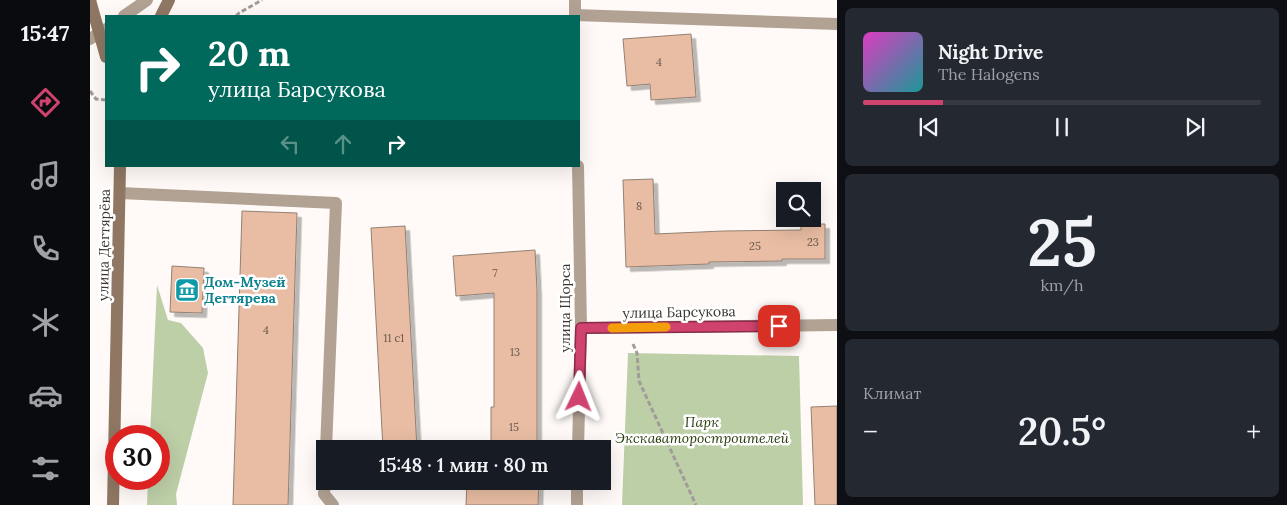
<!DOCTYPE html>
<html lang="ru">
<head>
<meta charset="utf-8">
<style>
  :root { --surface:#171b24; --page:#242831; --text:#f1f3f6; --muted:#9ea1a6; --line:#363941; --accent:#d1436f }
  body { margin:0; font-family:Lora,serif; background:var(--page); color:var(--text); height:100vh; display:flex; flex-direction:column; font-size:19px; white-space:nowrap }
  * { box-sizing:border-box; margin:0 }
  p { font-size:16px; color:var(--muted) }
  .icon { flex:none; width:28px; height:28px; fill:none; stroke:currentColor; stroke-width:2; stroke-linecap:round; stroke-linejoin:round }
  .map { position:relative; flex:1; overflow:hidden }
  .sheet { display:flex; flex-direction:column; gap:8px; padding:8px; background:#0d0f14; width:450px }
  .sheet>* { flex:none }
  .banner { position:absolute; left:15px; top:15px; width:475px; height:152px; border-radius:0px; box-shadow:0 5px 20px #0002; background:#00695c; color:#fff; overflow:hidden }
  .tools { position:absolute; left:686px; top:182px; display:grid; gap:10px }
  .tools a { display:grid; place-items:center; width:45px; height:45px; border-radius:0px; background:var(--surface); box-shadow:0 5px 20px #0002; font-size:25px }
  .speed { position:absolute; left:15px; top:425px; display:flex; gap:10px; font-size:25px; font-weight:700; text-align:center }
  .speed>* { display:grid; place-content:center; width:65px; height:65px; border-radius:50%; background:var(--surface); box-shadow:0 5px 20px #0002; line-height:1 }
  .speed .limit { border:8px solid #d22; background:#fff; color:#111 }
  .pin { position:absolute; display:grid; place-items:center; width:42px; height:42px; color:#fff; margin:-21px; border-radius:10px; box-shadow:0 2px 8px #0006 }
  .me { position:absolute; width:55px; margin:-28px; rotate:2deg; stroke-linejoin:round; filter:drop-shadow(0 0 4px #0008) }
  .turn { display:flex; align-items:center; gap:18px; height:105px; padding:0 20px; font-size:22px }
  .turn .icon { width:65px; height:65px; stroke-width:2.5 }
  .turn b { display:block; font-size:35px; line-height:42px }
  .lanes { display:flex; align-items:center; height:48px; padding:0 20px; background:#0003; justify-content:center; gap:25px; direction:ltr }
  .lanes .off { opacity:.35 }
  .big { font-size:38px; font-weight:600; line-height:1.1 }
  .sheet .card { flex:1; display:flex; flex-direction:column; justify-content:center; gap:8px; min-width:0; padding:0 18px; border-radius:8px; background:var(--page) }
  .sheet .dial { align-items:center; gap:0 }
  .dial b { font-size:65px; line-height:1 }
  .song { display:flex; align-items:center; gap:15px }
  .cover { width:60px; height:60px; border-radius:8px; background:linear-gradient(135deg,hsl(310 70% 55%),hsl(180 70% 35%)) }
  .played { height:5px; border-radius:2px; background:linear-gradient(90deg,var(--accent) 20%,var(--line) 20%) }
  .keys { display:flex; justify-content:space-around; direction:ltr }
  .heat { display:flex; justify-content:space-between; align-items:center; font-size:28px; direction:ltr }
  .trip { position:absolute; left:226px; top:440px; width:295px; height:50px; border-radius:0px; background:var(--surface); box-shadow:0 5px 20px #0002; font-weight:600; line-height:50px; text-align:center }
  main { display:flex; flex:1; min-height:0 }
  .tab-bar { display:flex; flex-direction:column; width:90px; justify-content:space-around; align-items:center; background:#090b0e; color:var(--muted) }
  .tab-bar .icon { width:35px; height:35px }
  .tab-bar .on { color:var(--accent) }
  .tab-bar b { font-size:22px; color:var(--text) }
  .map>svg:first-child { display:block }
  .green { fill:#bdcfa7 }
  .building { fill:#e8bda3; stroke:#948073; filter:url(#shadow) }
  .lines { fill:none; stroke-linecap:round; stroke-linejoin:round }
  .path { stroke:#a29b97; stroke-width:3; stroke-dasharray:5 2.5; stroke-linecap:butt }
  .lane { stroke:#b2a294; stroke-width:12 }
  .street { stroke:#b2a294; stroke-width:12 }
  .secondary { stroke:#8f7763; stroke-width:12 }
  .route-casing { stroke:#882c48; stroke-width:12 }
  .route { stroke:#d1436f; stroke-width:9 }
  .slow { stroke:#f59e0b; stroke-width:9 }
  .labels { text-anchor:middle; stroke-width:5; stroke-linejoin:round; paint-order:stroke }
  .number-label { font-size:11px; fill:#68574c }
  .street-label { font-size:14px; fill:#3d352f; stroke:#fff }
  .culture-label { font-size:14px; font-weight:bold; fill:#0d838f; stroke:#fff; text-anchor:start }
  .park-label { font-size:14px; font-style:italic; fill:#2b3c0d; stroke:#fff }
</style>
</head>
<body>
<main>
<nav class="tab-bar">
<b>15:47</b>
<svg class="icon on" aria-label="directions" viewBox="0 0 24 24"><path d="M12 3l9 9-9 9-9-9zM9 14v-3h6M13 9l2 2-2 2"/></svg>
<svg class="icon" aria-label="music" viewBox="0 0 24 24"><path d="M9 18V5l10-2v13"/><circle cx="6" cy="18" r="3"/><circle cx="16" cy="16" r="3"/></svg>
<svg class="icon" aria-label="phone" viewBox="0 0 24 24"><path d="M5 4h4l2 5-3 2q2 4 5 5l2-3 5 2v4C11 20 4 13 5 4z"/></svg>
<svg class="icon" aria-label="climate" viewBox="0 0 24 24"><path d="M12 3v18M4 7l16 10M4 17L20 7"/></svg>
<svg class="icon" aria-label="car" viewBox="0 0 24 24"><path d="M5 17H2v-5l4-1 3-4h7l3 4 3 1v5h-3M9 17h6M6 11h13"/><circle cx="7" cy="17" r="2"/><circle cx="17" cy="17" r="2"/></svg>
<svg class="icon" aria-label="filters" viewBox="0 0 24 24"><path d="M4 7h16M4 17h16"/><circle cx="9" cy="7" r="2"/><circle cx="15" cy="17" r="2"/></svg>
</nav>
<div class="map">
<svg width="747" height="505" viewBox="0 0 747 505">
  <defs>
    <filter id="shadow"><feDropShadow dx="4.5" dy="4.5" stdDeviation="0" flood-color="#0004"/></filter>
  </defs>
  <rect width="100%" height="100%" fill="#fffaf7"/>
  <g class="green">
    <path d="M67 285 78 320 91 323 113 348 118 373 86 494 87 505H57L58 479H69V436H60Z"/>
    <path d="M538 353 709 356 713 505H532Z"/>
  </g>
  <g class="building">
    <path d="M601 34 606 97 561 100 560 84 537 86 533 39Z"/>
    <path d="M563 179 565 234 633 231 711 230V224H735V259H692V261L619 262V264L536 267 533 180Z"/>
    <path d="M152 211 207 213 198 505H143Z"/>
    <path d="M315 226 327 449H293L281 228Z"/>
    <path d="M445 250 447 290V447L401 446V407H404V293L366 296 363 256Z"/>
    <path d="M82 266 114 268 112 313 80 312Z"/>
    <path d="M747 406V505H725L721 407Z"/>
    <path d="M377 481H449L448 505H376Z"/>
  </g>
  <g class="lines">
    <g class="path">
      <path d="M146 16 149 13 172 0"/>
      <path d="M0 91 6 99 16 100"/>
      <path d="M543 344 547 353 549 381 606 505"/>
    </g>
    <g class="lane">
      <path d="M485 15 747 24"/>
      <path d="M30 193 246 203 236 449"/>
      <path d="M235 477 234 494 243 505"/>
    </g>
    <g class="street">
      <path d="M485 0V16"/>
      <path d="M34 16 57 0"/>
      <path d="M0 39 16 29"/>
      <path d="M488 166 491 328 488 449"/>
      <path d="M491 328 747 325"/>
      <path d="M487 505V481"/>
    </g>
    <g class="secondary">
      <path d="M0 0 16 57"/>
      <path d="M71 16 79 0"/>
      <path d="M23 505 30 166"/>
    </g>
  </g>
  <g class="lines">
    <defs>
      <path id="route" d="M489 397 491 328 689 326"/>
    </defs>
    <use href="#route" class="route-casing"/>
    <use href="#route" class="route"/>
    <path class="slow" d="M522 328 576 327"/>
  </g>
  <defs>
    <symbol id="museum-square" viewBox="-11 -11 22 22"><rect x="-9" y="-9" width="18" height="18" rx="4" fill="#0f9aa8" stroke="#fff"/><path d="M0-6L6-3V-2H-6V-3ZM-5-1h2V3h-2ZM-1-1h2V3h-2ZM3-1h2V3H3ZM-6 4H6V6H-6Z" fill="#fff"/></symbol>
  </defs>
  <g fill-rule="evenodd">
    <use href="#museum-square" x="83" y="276" width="28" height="28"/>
  </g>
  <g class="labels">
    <g class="number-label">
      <text x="569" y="66">4</text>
      <text x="549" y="210">8</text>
      <text x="723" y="246">23</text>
      <text x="665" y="250">25</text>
      <text x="405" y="277">7</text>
      <text x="176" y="334">4</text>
      <text x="304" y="342">11 с1</text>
      <text x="425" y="356">13</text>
      <text x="424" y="431">15</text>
    </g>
    <g class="street-label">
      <text transform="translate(14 245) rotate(-89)" y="5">улица Дегтярёва</text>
      <text transform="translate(475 308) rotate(-90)" y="5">улица Щорса</text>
      <text transform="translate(589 312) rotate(-1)" y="5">улица Барсукова</text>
    </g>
    <g class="culture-label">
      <text x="114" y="287">Дом-Музей<tspan x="114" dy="16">Дегтярева</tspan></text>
    </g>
    <g class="park-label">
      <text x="612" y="427">Парк<tspan x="612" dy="16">Экскаваторостроителей</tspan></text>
    </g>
  </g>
</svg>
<div class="tools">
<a><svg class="icon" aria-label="search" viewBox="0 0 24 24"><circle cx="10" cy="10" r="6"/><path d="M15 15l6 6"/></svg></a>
</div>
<div class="speed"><div class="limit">30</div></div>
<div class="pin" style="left:689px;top:326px;background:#d93025"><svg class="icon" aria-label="arrive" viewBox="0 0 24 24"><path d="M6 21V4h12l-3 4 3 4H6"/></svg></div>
<svg class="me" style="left:489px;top:397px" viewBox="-20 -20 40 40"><path d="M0-17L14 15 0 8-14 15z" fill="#d1436f" stroke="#fff" stroke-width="4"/></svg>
<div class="trip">15:48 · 1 мин · 80 m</div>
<div class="banner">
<div class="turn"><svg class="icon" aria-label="right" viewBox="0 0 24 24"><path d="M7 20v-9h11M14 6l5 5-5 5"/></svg><div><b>20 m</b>улица Барсукова</div></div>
<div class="lanes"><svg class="icon off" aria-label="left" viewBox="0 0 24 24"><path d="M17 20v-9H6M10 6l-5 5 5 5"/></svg><svg class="icon off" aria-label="ahead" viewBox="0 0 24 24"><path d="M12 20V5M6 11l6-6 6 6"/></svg><svg class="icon" aria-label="right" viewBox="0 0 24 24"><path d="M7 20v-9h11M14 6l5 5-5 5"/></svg></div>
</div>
</div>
<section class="sheet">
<div class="card">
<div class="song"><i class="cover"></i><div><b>Night Drive</b><p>The Halogens</p></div></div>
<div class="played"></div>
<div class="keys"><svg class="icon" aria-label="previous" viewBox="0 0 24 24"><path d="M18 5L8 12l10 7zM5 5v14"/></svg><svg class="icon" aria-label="pause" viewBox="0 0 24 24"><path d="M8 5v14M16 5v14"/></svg><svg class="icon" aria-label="next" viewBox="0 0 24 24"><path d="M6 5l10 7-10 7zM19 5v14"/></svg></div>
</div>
<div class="card dial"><b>25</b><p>km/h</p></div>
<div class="card"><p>Климат</p>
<div class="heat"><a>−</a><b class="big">20.5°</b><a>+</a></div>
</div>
</section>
</main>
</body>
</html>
